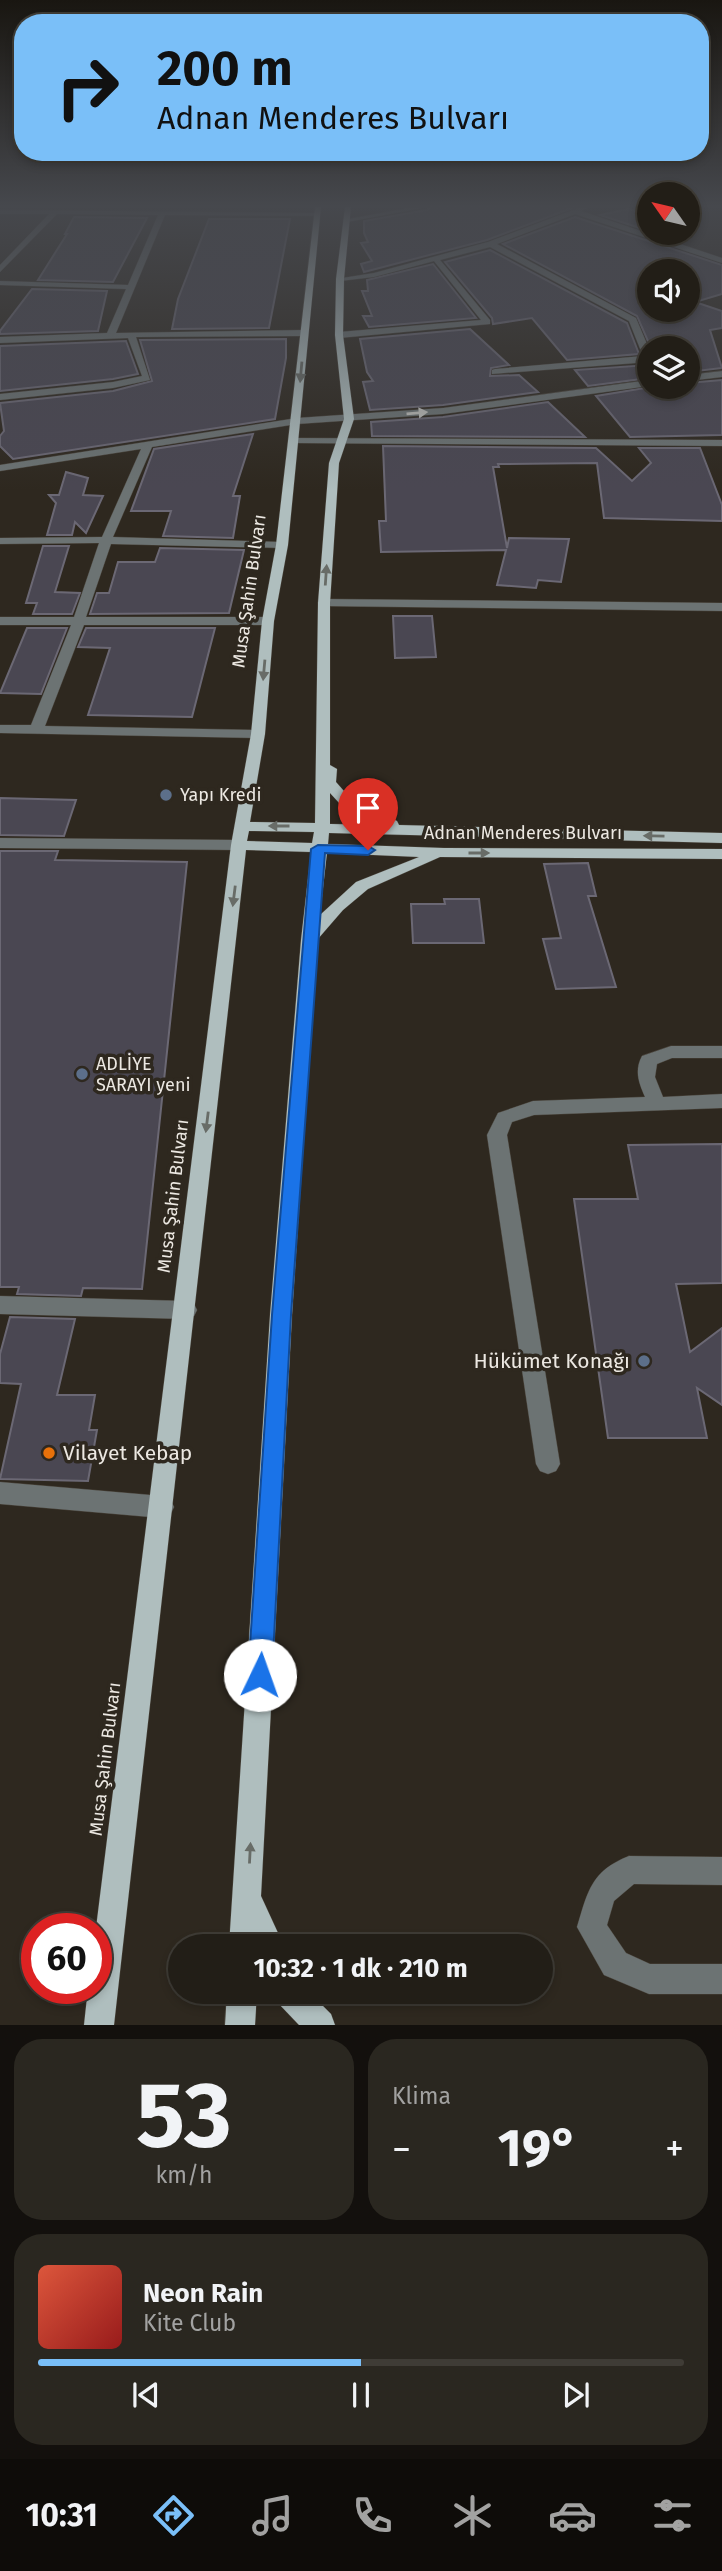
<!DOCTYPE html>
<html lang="tr">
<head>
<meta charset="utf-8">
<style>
  :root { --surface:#221e17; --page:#2a2720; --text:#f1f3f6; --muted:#a2a2a1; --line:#3f3c36; --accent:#7abff8 }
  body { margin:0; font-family:"Fira Sans",sans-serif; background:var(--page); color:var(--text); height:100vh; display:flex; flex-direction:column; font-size:26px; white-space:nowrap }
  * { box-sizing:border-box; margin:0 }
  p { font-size:23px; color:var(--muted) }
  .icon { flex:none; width:38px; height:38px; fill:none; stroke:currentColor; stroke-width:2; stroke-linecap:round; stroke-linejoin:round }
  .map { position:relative; height:2025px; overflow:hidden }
  .sheet { display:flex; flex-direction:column; gap:14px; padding:14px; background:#13100d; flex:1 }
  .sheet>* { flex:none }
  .top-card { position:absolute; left:14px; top:14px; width:695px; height:147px; border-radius:28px; box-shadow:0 4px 10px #0003,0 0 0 2px var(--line); background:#7abff8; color:#111; overflow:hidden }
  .needle { width:46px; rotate:304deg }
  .buttons { position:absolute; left:637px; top:182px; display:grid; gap:14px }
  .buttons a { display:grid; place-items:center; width:63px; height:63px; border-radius:50%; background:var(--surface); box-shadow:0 4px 10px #0003,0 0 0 2px var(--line); font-size:35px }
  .speed { position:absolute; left:21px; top:1913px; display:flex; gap:14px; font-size:35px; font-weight:700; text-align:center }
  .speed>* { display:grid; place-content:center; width:91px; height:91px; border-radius:50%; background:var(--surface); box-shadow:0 4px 10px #0003,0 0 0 2px var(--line); line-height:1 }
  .speed .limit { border:10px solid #d22; background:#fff; color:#111 }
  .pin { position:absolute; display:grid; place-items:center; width:60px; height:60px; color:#fff; margin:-72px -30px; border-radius:50% 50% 50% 0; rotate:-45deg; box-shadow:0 0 7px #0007 }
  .pin .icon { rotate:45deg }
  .me { position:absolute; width:77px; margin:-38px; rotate:3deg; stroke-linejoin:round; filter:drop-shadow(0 0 5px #0008) }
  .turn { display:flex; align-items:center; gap:24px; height:147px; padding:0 28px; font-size:32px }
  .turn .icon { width:91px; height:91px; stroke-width:2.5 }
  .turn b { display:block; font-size:49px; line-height:60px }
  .big { font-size:52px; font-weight:700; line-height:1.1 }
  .sheet .card { flex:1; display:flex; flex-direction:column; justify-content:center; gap:10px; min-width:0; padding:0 24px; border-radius:28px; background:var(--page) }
  .sheet .dial { align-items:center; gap:0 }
  .dial b { font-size:91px; line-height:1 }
  .song { display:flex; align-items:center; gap:21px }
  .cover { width:84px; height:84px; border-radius:10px; background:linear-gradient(135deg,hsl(10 70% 55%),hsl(0 70% 35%)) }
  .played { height:7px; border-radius:4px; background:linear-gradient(90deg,var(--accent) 50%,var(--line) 50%) }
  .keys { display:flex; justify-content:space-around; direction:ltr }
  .heat { display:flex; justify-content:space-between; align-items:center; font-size:38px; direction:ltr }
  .sheet .tiles { flex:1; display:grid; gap:14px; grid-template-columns:1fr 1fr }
  .card:last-child { grid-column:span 2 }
  .trip { position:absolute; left:168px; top:1934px; width:385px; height:70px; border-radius:35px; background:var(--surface); box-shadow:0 4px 10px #0003,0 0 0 2px var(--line); font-weight:700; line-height:70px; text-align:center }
  .tab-bar { display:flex; height:112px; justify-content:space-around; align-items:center; background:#0e0c09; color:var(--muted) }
  .tab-bar .icon { width:49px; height:49px }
  .tab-bar .active { color:var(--accent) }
  .tab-bar b { font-size:32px; color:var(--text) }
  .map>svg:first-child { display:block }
  .building { fill:#4a4752; stroke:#6b6874; stroke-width:2; fill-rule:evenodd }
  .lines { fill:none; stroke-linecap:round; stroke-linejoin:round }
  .minor-casing { stroke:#49433a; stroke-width:1 }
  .major-casing { stroke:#49433a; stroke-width:1 }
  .minor { fill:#6c7373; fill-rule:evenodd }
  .major { fill:#afbebe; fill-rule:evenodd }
  .oneway { fill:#686c67 }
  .oneway2 { fill:#bfbfbb }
  .route { fill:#1a73e8; stroke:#114b97; stroke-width:2 }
  .service-dot { fill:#5c6f8a; stroke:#2e281f; stroke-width:2.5 }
  .food-dot { fill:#e8710a; stroke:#2e281f; stroke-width:2.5 }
  .labels { text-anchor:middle; stroke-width:7; stroke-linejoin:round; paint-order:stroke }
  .street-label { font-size:18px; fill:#ece8e2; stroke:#2e281f }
  .poi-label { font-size:18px; fill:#ece8e2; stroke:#2e281f; text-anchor:start }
  .near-poi-label { font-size:21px; fill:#ece8e2; stroke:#2e281f; text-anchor:end }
</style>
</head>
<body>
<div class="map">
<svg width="722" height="2025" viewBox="0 0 722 2025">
  <rect width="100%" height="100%" fill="#2e281f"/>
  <g class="building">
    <path d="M430 207H575L487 240 364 272 361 264 372 261 361 243 368 242 364 233V221L427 210Z"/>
    <path d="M629 209 649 215V231L600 215Z"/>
    <path d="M74 217 147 218 113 282 38 280 67 234H65Z"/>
    <path d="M575 217 722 265V294L695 302 722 311V328L710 330 722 368 688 372V348H651L637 316 503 244ZM649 271H688V310H649Z"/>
    <path d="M209 219H290L269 328 172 329 178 299Z"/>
    <path d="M490 250 627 323 639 354 567 360 532 318 493 324 492 318 445 262Z"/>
    <path d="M433 264 476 318 369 327 363 316H372L362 291H368L367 280Z"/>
    <path d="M32 289 107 291 98 331 0 334V331Z"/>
    <path d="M470 329 509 365 491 368 490 376 519 375 538 392 443 405 370 410 363 382 373 381 367 372 360 339Z"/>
    <path d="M286 339V358L275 419 13 459 0 446V436L4 431 0 403 113 391 152 381 140 340Z"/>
    <path d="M126 341 138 374 113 379 0 391V346Z"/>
    <path d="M649 365V378L588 386 575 370Z"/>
    <path d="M722 380V435L630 437 596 396 651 387H688V383Z"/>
    <path d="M548 402 585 437 372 436 371 422 443 417Z"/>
    <path d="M253 434 233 496H240L233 538 163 536 171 511H131L154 449Z"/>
    <path d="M383 446 596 448 632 481 651 463 639 448H700L722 505V521L604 518 597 463 498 464 499 467H493L507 548 509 538 569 539 561 582 538 580 536 588 497 585 506 550 381 552 379 521H386Z"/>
    <path d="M66 472 88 478 83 495 103 496 86 533 75 522 72 535H47L56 503 49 495H59Z"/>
    <path d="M43 546H69L55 592 80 593 72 614H33L37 603H26Z"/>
    <path d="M160 548 244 550 229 613 90 614 97 593H109L118 562H155Z"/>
    <path d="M393 616H432L436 657 395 658Z"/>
    <path d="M27 628H67L41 694 0 693Z"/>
    <path d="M86 628H215L192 717 88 715 110 648 78 647Z"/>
    <path d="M0 798 76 800 64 836 0 835Z"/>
    <path d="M0 851H58L55 860 187 862 142 1289 83 1288 81 1296 17 1294 19 1287H0Z"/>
    <path d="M588 863 596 896H588L616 987 556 989 543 939 561 938 544 864Z"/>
    <path d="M444 899H479L484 943H413L411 904H445Z"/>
    <path d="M722 1144V1283L676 1284 690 1352 722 1328V1405L697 1388 707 1438H608L574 1199H638L628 1145Z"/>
    <path d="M10 1317 75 1319 57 1395H95L89 1430H97L88 1481 0 1479 21 1384 0 1383V1354Z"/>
  </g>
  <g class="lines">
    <defs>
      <g id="minor">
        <path d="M414 207H427L347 222 343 220Z"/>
        <path d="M581 207H589L581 211 722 258V263L575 214 497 244 636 318 649 349V362L492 374V370L495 369 643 356 629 321 490 247 440 260 490 320V324L339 338 335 335 339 332 481 320 434 261 374 277 340 281 336 279 374 273 488 242Z"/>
        <path d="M0 210 320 213 318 216 165 215 116 333 304 330 308 333 304 336 136 337 150 380 113 388 0 400V394L113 382 142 376 128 338 0 343V337L107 333 126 289 0 285V281L128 285 158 215 57 214 0 272V265L49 214H0Z"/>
        <path d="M722 371V377L688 381V375Z"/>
        <path d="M649 380V386L443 414 297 424 152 447 113 537 282 542 288 545 282 548 111 544 86 617H268L274 621 268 625H84L45 726 258 730 265 734 258 738 0 733V725H31L71 625H0V617H74L99 543 0 544V538L102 537 141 449 0 471V465L297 418 443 408Z"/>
        <path d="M295 438 722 440V446L291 443 290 441Z"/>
        <path d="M324 599 722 603V611L320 606 318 603Z"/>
        <path d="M0 838 239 840 247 845 239 850 0 848Z"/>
        <path d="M671 1046H722V1058H672L657 1064 655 1077 663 1097 722 1094V1108L534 1115 512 1122 507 1135 560 1464 556 1471 548 1474 540 1471 536 1464 487 1135 498 1113 533 1101 645 1097C639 1083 634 1071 642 1056Z"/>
        <path d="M0 1296 186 1301 194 1304 197 1310 194 1316 186 1319 0 1314Z"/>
        <path d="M0 1482 162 1496 170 1499 174 1507 170 1515 162 1518 0 1504Z"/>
        <path d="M629 1856 722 1857V1885L634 1884 614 1901 607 1925 626 1953 650 1964H722V1994H649L604 1975 577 1927C588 1891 591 1871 629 1856Z"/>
      </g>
      <g id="major">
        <path d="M315 207H321L288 545 274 621 265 734 250 822 315 823 318 603 329 463 344 419 335 335 336 279 345 207H351L344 279 343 335 354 419 339 463 330 603V765L337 769 336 782 351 799 397 821 399 825 722 833V843L329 833 328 844 444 848 722 849V859L440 857 368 889 343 910 317 940 292 1315 261 1896 284 1946H229L270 1315 301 940 311 852 246 850 114 2025H84L88 1988H96V1928L231 845 251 734 262 621 276 545ZM330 793 341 805 382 825 330 824ZM249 831 314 832 312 843 247 841ZM327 853 419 857 356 882 320 915Z"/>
        <path d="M227 1992H257L255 2025H225Z"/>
        <path d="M274 1992H309L331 2014 335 2025H299L278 2003Z"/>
      </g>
    </defs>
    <use href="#minor" class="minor-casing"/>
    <use href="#major" class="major-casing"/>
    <use href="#minor" class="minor"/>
    <use href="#major" class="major"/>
  </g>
  <defs><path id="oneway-solid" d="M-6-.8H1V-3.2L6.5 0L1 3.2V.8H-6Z" transform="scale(1.75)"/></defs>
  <g class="oneway">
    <use href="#oneway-solid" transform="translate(301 372) rotate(95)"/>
    <use href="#oneway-solid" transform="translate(326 575) rotate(-86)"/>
    <use href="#oneway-solid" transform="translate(264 670) rotate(95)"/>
    <use href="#oneway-solid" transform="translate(279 826) rotate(180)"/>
    <use href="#oneway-solid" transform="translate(654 836) rotate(-179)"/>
    <use href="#oneway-solid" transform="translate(479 853)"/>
    <use href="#oneway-solid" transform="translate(234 896) rotate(97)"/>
    <use href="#oneway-solid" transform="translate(207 1122) rotate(97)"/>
    <use href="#oneway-solid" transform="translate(250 1853) rotate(-87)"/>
  </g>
  <use class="oneway2" href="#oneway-solid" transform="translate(417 413) rotate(-5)"/>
  <linearGradient id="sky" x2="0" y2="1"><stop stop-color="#191611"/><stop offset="0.42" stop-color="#46484d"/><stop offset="1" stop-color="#46484d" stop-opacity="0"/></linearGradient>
  <rect width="722" height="490" fill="url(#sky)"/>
  <path class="route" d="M318 845 368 846 375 850 368 855 325 853 291 1315 272 1675 269 1684 260 1687 252 1684 248 1675 272 1315 311 849Z"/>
  <g class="service-dot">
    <circle cx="166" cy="795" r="7"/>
    <circle cx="82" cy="1074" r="7"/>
    <circle cx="644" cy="1361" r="7"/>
  </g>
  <circle class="food-dot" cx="49" cy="1453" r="7"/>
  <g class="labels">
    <g class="street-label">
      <text transform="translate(249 591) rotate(-82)" y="6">Musa Şahin Bulvarı</text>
      <text x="523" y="839">Adnan Menderes Bulvarı</text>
      <text transform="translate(173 1196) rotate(-83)" y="6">Musa Şahin Bulvarı</text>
      <text transform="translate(105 1759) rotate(-83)" y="6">Musa Şahin Bulvarı</text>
    </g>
    <g class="poi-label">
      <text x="180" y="801">Yapı Kredi</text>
      <text x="96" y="1070">ADLİYE<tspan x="96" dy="21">SARAYI yeni</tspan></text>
    </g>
    <g class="near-poi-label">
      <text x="630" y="1368">Hükümet Konağı</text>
      <text x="63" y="1460" text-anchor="start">Vilayet Kebap</text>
    </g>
  </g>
</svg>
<div class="buttons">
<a><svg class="needle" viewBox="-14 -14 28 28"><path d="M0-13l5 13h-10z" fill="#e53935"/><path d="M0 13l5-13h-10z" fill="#a2a2a1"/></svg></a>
<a><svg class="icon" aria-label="sound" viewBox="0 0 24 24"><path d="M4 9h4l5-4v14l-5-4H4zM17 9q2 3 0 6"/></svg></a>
<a><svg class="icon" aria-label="layers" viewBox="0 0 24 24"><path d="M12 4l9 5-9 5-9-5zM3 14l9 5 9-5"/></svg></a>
</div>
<div class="speed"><div class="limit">60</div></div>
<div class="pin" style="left:368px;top:850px;background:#d93025"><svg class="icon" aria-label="arrive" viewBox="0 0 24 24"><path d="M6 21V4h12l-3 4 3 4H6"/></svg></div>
<svg class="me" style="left:260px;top:1675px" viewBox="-20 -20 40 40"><circle r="19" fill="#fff"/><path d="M0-13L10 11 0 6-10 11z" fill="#1a73e8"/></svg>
<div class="trip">10:32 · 1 dk · 210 m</div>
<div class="top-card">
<div class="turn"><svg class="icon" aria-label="right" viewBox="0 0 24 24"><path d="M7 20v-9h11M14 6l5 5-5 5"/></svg><div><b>200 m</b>Adnan Menderes Bulvarı</div></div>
</div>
</div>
<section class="sheet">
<div class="tiles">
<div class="card dial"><b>53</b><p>km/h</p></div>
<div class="card"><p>Klima</p>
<div class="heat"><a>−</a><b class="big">19°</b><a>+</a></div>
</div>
<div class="card">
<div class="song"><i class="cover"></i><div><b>Neon Rain</b><p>Kite Club</p></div></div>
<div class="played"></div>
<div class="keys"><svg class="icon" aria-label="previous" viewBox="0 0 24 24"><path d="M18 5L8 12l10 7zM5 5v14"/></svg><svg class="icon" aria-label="pause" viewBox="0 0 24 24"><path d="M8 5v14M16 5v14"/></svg><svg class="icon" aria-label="next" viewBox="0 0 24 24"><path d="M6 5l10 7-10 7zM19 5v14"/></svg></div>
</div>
</div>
</section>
<nav class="tab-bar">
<b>10:31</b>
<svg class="icon active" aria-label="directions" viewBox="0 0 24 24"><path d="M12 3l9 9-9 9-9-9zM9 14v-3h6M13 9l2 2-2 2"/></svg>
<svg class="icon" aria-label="music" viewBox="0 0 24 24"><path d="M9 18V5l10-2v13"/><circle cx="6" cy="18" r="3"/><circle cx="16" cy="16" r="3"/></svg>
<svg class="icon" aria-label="phone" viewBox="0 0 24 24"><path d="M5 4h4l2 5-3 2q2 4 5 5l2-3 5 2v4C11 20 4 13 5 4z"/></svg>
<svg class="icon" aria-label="climate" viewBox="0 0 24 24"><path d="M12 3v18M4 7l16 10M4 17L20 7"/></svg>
<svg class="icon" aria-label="car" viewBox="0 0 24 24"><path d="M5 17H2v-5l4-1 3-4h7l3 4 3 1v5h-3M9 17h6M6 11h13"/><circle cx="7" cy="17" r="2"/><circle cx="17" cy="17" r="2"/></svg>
<svg class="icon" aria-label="filters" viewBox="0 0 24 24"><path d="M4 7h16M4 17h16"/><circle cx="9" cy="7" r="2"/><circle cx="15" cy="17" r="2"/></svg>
</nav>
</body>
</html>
